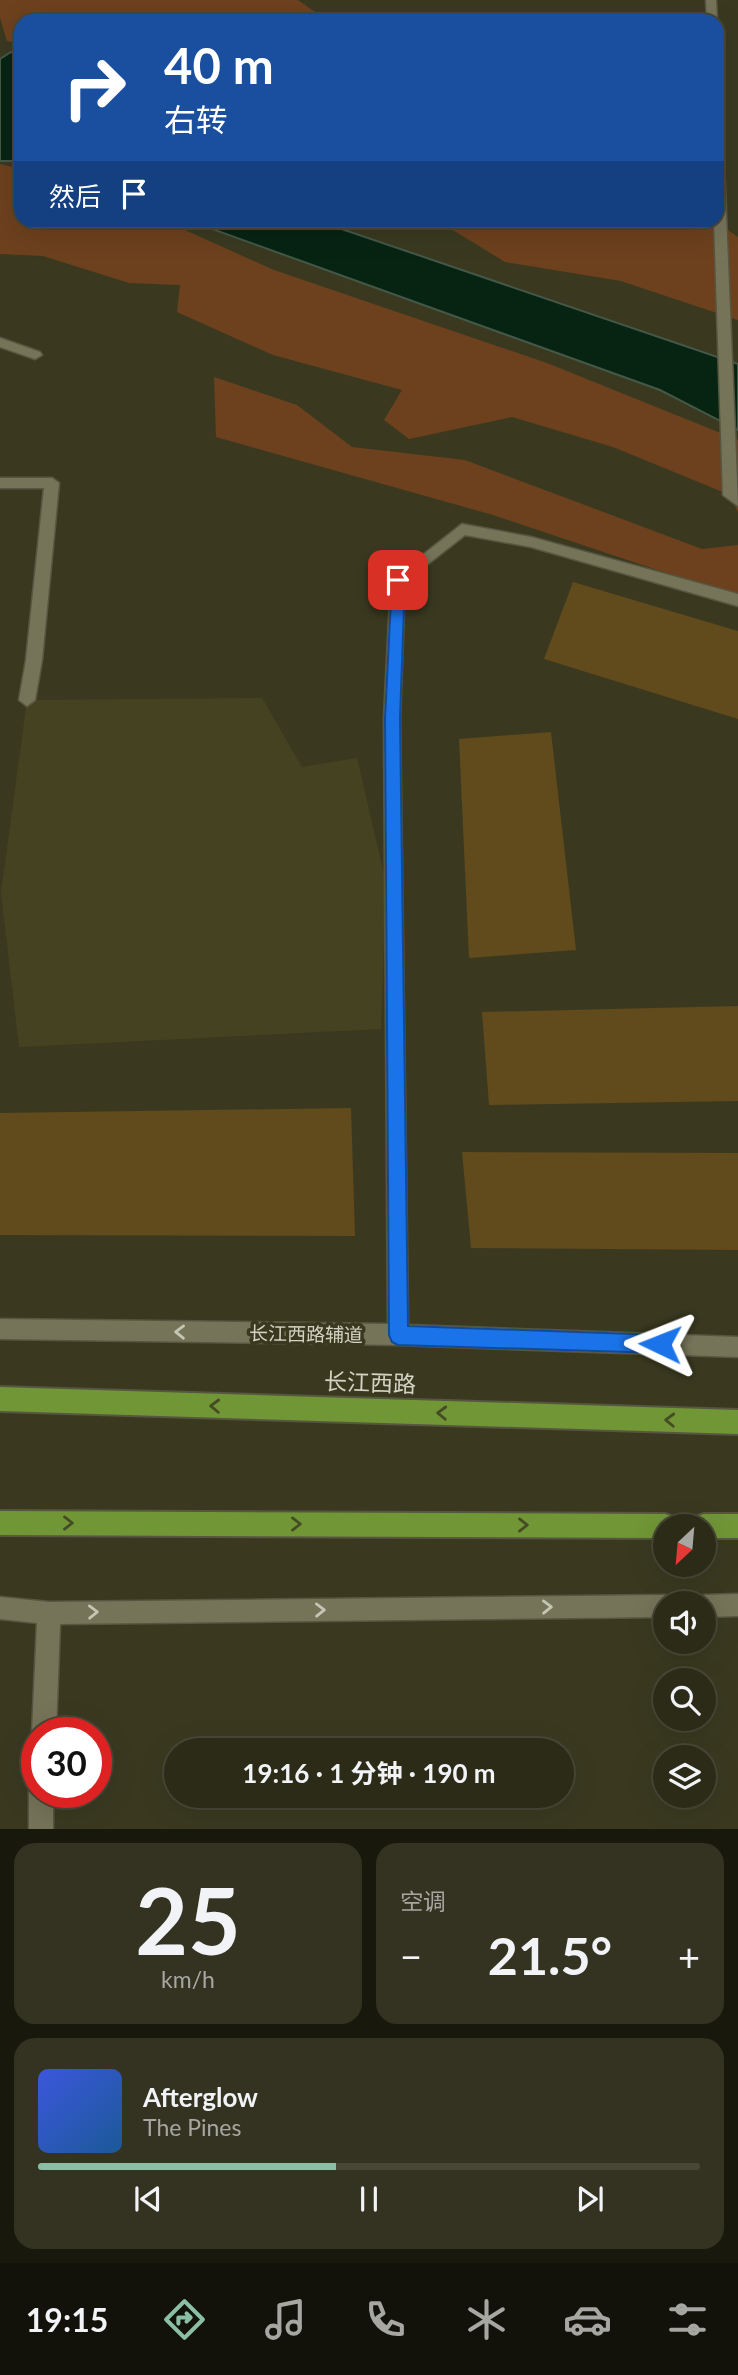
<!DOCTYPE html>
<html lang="zh">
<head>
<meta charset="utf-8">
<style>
  :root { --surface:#2c2b18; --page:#343321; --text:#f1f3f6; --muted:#a6a7a2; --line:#484737; --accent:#8abfa5 }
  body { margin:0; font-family:Lato,"Noto Sans SC",sans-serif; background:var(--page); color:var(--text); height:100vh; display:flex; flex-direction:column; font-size:26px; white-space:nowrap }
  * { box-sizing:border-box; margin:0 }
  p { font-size:23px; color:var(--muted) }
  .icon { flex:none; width:38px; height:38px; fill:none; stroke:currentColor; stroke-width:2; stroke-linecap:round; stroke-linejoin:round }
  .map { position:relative; height:1829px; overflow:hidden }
  .details { display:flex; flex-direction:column; gap:14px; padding:14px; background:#18180d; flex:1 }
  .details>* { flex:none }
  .hud { position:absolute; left:14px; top:14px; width:710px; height:214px; border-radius:21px; box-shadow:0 7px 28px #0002,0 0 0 2px var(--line); background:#1a4fa0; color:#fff; overflow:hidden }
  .needle { width:46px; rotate:206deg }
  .tools { position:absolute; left:653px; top:1514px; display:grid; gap:14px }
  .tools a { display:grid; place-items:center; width:63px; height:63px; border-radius:50%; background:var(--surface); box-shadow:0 7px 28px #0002,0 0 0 2px var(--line); font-size:35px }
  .speed { position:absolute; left:21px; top:1717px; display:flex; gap:14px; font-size:35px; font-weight:700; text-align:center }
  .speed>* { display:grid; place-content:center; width:91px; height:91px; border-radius:50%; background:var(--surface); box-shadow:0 7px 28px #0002,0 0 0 2px var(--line); line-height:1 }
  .speed .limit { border:10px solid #d22; background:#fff; color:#111 }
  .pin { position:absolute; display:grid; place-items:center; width:60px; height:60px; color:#fff; margin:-30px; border-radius:14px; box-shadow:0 4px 10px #0006 }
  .me { position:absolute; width:77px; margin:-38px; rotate:272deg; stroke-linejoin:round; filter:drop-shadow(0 0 5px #0008) }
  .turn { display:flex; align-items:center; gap:24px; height:147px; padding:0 35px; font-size:32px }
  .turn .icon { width:91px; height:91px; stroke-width:2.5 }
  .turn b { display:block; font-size:49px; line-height:60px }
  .then { display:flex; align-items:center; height:66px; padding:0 35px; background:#0003; gap:14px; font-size:26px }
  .big { font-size:52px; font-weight:700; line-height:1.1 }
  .details .card { flex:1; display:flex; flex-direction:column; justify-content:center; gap:10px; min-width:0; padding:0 24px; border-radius:21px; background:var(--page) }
  .details .dial { align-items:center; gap:0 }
  .dial b { font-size:91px; line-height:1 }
  .song { display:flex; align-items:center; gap:21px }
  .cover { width:84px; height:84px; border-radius:10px; background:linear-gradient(135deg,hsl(230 70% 55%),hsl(210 70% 35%)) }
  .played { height:7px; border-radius:4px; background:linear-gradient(90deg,var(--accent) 45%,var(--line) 45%) }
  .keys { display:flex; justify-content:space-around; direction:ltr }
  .heat { display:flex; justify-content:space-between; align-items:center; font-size:38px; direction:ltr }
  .details .tiles { flex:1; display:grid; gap:14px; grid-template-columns:1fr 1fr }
  .card:last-child { grid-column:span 2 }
  .trip { position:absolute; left:164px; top:1738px; width:410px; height:70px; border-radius:35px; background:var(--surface); box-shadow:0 7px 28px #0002,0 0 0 2px var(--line); font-weight:700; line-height:70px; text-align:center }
  .tab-bar { display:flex; height:112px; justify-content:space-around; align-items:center; background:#12110a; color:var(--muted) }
  .tab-bar .icon { width:49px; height:49px }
  .tab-bar .selected { color:var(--accent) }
  .tab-bar b { font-size:32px; color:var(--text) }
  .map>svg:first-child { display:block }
  .built { fill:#444221 }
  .green { fill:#6d411e }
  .water { fill:#072413; stroke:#445848; stroke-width:2 }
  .building { fill:#614a1b }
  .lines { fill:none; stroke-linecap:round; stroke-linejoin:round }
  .minor-casing { stroke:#575640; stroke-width:3 }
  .trunk-casing { stroke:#575640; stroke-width:4 }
  .minor { fill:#757459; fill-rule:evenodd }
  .trunk { fill:#709636; fill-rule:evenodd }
  .oneway { stroke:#c5c5b4 }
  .oneway2 { stroke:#454c24 }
  .route { fill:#1a73e8; stroke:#114b97; stroke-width:2 }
  .labels { text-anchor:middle; stroke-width:7; stroke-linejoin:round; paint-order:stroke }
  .street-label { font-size:19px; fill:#d3d3c4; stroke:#3a3920 }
  .near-street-label { font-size:23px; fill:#d3d3c4; stroke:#3a3920 }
</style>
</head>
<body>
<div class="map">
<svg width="738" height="1829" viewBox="0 0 738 1829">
  <rect width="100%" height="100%" fill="#3a3920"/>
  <path class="built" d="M262 698 302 767 357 758 386 883 381 1029 19 1047 1 893 27 700Z"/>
  <g class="green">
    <path d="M0 0H298L322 17V21H21V44L7 41 0 18Z"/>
    <path d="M0 164 21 169V220L165 221 274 270 547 363 738 440V512L730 495 613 447 512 417 409 439 384 420 402 390 273 355 177 312 180 285 129 283 43 256 0 254Z"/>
    <path d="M438 221H715L738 237V320L621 281 505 262Z"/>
    <path d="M214 377 297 405 352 447 465 460 702 549 738 545V593L711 588 493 515 216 437Z"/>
  </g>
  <g class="water">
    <path d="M11 52 21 54V161H0V59Z"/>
    <path d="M190 221H318L738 364V430L660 390Z"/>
  </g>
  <g class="building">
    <path d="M573 582 738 631V719L544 659Z"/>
    <path d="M551 732 576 950 469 958 459 739Z"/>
    <path d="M738 1006V1101L489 1105 482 1012Z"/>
    <path d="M351 1108 355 1236 0 1235V1113Z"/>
    <path d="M462 1152 738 1153V1250L471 1248Z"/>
  </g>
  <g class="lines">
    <defs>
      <g id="minor">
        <path d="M706 0H716L717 21H707Z"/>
        <path d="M718 160 724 164 738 506 723 495 714 220H718Z"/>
        <path d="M0 338 40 352 42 355 35 359 0 347Z"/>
        <path d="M0 478H52L59 483 42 660 35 700 27 706 19 700 26 660 44 488H0Z"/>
        <path d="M462 524 531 537 738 594V606L531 547 465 535 405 582 400 718 408 1325 738 1337V1357L398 1345 0 1339V1319L388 1324 384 718 391 580Z"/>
        <path d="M738 1594V1616L704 1617V1603H694L696 1598 704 1595Z"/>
        <path d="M665 1595 673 1598 675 1603H665V1617L60 1624 56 1732H37V1741L32 1732 37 1623 0 1619V1597L49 1602Z"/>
        <path d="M37 1782V1792H53V1829H29V1792L32 1783Z"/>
      </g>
      <g id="trunk">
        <path d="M0 1387 738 1410V1434L0 1411Z"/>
        <path d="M0 1511 665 1514 674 1517 677 1526H665V1538L0 1535Z"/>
        <path d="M704 1514H738V1538H704V1526H692L695 1517Z"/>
      </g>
    </defs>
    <use href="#minor" class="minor-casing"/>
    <use href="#trunk" class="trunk-casing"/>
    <use href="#minor" class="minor"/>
    <use href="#trunk" class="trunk"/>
  </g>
  <defs><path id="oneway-chevron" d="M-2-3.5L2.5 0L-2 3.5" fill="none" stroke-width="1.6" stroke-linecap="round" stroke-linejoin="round" transform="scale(1.75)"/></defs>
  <g class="oneway">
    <use href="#oneway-chevron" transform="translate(180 1332) rotate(-179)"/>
    <use href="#oneway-chevron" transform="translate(547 1607) rotate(-1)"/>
    <use href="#oneway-chevron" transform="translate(320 1610) rotate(-1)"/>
    <use href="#oneway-chevron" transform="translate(93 1612) rotate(-1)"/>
  </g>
  <g class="oneway2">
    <use href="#oneway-chevron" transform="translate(215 1406) rotate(-178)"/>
    <use href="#oneway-chevron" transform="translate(442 1413) rotate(-178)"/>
    <use href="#oneway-chevron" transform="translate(670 1420) rotate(-178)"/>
    <use href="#oneway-chevron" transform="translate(68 1523)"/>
    <use href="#oneway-chevron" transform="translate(296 1524)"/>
    <use href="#oneway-chevron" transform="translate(523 1525)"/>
  </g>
  <path class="route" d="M398 575 405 580 400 718 408 1326 660 1335 666 1337 669 1344 666 1351 660 1353 398 1345 392 1342 389 1335 385 718 392 580Z"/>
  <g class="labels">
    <g class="street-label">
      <text transform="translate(306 1334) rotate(1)" y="7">长江西路辅道</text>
    </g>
    <g class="near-street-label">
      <text transform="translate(370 1383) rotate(2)" y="8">长江西路</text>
    </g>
  </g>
</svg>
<div class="tools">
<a><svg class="needle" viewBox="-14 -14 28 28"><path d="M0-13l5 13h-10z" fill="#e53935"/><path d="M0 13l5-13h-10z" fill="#a6a7a2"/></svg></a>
<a><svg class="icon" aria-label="sound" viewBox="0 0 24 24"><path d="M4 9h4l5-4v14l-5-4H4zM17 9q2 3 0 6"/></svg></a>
<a><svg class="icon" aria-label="search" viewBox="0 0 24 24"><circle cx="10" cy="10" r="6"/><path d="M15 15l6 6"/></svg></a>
<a><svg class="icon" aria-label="layers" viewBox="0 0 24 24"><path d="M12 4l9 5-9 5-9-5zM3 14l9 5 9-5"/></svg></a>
</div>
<div class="speed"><div class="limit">30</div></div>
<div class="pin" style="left:398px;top:580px;background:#d93025"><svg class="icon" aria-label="arrive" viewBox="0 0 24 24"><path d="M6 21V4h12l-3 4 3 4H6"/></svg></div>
<svg class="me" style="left:660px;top:1344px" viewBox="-20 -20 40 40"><path d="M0-17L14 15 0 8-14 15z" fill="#1a73e8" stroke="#fff" stroke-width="4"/></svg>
<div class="trip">19:16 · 1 分钟 · 190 m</div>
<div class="hud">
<div class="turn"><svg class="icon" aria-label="right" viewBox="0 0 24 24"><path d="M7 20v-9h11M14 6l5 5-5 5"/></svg><div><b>40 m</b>右转</div></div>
<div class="then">然后<svg class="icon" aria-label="arrive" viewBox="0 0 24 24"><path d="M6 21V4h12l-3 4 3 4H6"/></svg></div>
</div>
</div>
<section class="details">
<div class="tiles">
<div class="card dial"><b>25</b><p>km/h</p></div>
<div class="card"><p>空调</p>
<div class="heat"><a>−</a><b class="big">21.5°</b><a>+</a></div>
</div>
<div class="card">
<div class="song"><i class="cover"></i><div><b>Afterglow</b><p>The Pines</p></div></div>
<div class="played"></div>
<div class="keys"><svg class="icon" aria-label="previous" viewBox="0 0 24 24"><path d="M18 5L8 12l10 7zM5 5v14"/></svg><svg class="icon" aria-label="pause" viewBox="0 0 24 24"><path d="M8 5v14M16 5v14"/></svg><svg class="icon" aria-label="next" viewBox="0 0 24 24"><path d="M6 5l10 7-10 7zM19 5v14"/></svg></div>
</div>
</div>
</section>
<nav class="tab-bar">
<b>19:15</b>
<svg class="icon selected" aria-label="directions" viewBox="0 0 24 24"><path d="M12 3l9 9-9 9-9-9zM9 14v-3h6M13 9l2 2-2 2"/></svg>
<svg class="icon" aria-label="music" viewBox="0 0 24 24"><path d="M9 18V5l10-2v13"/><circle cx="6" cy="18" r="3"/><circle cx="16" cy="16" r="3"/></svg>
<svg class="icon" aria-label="phone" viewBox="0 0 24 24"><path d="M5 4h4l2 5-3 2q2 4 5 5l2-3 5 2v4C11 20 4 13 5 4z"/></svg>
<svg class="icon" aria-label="climate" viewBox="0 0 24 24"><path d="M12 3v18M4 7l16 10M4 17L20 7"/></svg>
<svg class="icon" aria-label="car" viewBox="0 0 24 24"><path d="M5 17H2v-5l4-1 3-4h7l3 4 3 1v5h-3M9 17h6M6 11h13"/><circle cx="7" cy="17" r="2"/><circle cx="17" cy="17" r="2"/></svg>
<svg class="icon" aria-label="filters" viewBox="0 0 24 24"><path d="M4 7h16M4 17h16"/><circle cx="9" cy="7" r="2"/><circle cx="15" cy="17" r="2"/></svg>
</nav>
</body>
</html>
